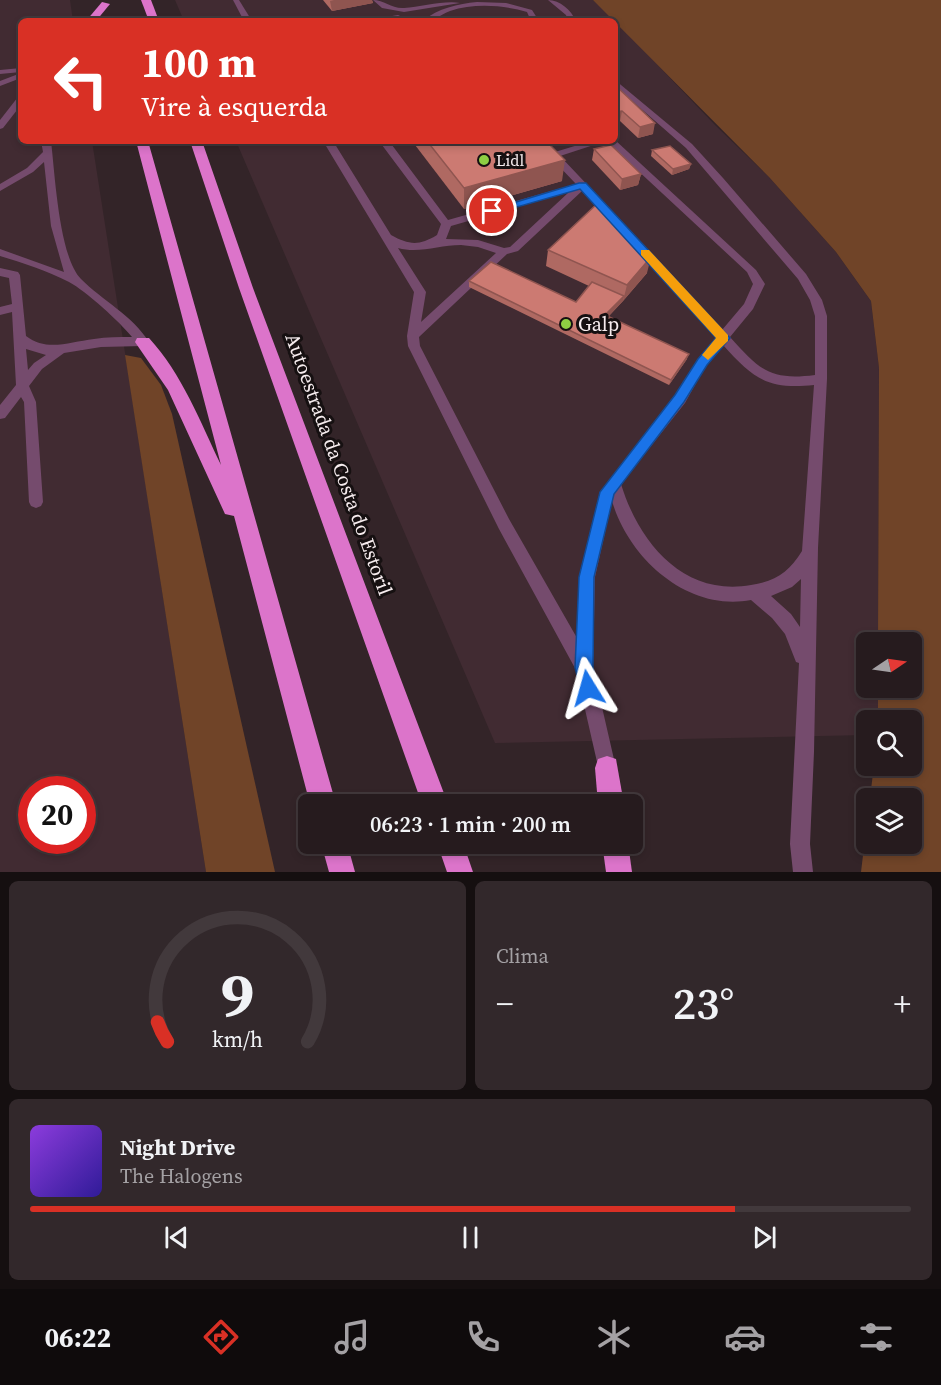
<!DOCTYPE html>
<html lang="pt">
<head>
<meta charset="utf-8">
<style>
  :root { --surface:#261b1e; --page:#32282b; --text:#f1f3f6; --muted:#a4a1a4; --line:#42393c; --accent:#d93025 }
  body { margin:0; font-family:"Source Serif 4",serif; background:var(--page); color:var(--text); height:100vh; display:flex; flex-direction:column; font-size:22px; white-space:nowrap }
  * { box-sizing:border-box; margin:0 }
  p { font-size:20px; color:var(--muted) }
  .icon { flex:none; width:33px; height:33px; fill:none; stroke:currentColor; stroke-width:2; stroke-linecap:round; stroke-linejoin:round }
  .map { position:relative; height:872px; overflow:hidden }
  .drawer { display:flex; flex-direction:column; gap:9px; padding:9px; background:#150f10; flex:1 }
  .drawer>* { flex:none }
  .top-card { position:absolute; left:18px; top:18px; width:600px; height:126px; border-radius:9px; box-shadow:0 3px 9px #0003,0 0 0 2px var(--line); background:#d93025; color:#fff; overflow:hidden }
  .needle { width:39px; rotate:77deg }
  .fabs { position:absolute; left:856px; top:632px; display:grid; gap:12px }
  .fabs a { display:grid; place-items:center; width:66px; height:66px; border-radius:9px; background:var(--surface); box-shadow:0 3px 9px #0003,0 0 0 2px var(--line); font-size:30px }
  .speed { position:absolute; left:18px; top:776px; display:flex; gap:12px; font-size:30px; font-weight:700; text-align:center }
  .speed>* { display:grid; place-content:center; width:78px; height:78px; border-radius:50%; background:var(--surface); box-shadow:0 3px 9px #0003,0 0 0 2px var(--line); line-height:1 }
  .speed .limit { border:9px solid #d22; background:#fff; color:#111 }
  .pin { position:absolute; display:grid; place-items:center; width:51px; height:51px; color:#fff; margin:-26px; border:3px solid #fff; border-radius:50%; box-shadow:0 2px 6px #0007 }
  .me { position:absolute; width:66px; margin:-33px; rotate:352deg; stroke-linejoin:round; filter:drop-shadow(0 0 4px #0008) }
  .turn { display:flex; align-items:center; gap:21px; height:126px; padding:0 24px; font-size:27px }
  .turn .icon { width:78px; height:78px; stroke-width:2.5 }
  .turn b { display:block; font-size:42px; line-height:51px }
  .big { font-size:45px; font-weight:600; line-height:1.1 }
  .drawer .tile { flex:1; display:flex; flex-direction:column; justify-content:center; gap:9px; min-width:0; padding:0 21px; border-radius:9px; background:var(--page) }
  .drawer .dial { align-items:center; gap:0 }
  .dial svg { height:156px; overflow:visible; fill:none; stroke:var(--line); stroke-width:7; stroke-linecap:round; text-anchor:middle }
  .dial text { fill:var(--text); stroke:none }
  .song { display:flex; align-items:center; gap:18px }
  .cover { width:72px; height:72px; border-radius:9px; background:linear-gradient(135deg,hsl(270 70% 55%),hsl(250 70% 35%)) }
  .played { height:6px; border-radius:3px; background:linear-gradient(90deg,var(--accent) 80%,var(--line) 80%) }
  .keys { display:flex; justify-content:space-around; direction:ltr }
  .heat { display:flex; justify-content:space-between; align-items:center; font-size:33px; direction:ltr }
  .drawer .tiles { flex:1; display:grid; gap:9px; grid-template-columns:1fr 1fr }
  .tile:last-child { grid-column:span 2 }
  .trip { position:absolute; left:298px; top:794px; width:345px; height:60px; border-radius:9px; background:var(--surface); box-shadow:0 3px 9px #0003,0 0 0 2px var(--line); font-weight:600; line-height:60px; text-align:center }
  .menu { display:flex; height:96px; justify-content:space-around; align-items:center; background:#0f0b0c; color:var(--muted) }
  .menu .icon { width:42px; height:42px }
  .menu .selected { color:var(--accent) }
  .menu b { font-size:27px; color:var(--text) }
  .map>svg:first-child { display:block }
  .built { fill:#412b32; fill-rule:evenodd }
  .green { fill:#704428 }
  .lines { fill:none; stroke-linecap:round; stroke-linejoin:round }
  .lane { fill:#754b6d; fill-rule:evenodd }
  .highway { fill:#dc74ca; fill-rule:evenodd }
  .wall { fill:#af6962 }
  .shaded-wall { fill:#8f5550 }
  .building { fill:#cc7a72; stroke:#8f5550; stroke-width:1.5 }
  .route { fill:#1a73e8; stroke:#114b97; stroke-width:1.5 }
  .slow { fill:#f59e0b }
  .poi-dot { fill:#8ece43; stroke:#161011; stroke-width:2 }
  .labels { text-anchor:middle; stroke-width:6; stroke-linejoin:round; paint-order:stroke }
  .far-poi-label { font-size:16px; fill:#f6ecee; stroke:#161011; text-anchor:start }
  .poi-label { font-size:20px; fill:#f6ecee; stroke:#161011; text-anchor:start }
  .street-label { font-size:20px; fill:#f6ecee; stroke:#161011 }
</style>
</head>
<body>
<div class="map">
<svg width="941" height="872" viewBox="0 0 941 872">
  <rect width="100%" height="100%" fill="#332428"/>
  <g class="built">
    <path d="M0 0H70L73 21H21V141H92L206 872H0ZM32 789H82V840H32Z"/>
    <path d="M175 0H593L605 10 715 125 769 177 836 252 871 301 879 368 878 642H867V687H878V720H867V735L495 743 236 141H615V21H184Z"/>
  </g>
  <g class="green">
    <path d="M593 0H941V872H861L867 822V843H912V798H870L874 765H912V720H878V687H912V642H878L879 368 871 301 836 252 769 177Z"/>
    <path d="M125 355 141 358 161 385 172 414 275 872H206Z"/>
  </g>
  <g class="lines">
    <g class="lane">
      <path d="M233 0H239L252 21H244Z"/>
      <path d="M373 0C384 0 392 9 404 8 421 7 445 0 460 3L404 12 382 8Z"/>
      <path d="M548 0C560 0 571 10 576 21H568L566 15Z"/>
      <path d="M477 2 506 3 532 10 539 21H531L527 12C503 5 474 3 450 11 440 15 434 21 423 21 438 8 458 4 477 2Z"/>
      <path d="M398 15 402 17 401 19 363 21Z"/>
      <path d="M21 68V72L0 74V70Z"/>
      <path d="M21 73V78L0 86V81Z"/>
      <path d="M615 80 692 144 723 178 806 274 822 300 827 316V379L818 548 814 752 810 844 813 872H793L790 844 799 663 796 662 785 634 772 618 751 600C688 612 629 559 612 501L595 577 593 668 616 768 614 775 607 777 600 775 576 670 499 529 408 346 407 336 414 292 323 141H333L391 235C409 245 419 246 437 235L441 224 379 141H389L448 220 576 184 535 141H545L555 152 591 141H606L560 156 614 213V217H606L582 191 518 251 507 254 419 337 420 346 509 519 577 638 579 577 600 492 675 395 698 359 716 337 634 247 635 245H643L722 330 744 304 753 284 747 272 606 141 615 140 756 270 765 284 753 309 730 337C759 369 769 381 815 375V316L810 300 798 279 686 148 615 86ZM569 192 510 247 504 248 478 240 446 239 451 226ZM461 245 478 247 496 253 421 322 426 292 398 248C419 254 439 245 461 245ZM723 345C753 378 767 390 814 385L802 551C789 572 776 581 751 585 684 597 639 543 621 484L685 403 706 365ZM801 579 800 627 791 614 771 596 792 587Z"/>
      <path d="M21 96V105L3 128 0 129V120L18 97Z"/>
      <path d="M41 141H51C55 174 59 257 81 279 103 301 132 315 149 342L143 346 101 347 64 353 42 369 29 386 36 402 43 502 41 506 36 508 31 506 29 502 24 402 21 397 5 418 0 419V405L16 385 12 312 0 315V307L12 304 9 278 0 276V268L18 272 20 275 26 336C47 352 69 342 94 339 107 337 119 337 132 337 120 322 86 291 69 282 47 271 24 263 0 256V249L64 272 51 226 44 162 33 172 0 191V184L27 168 43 152ZM26 349 46 355 34 363 28 370Z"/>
    </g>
    <g class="highway">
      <path d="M141 0H151L159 21H149Z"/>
      <path d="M102 2 110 4 96 21H86Z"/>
      <path d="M136 141H148L336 804H310L234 516 225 514 168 390 135 342 137 338H149C182 374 200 421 221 465Z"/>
      <path d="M190 141H202L253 288 448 804H422L239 288Z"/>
      <path d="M607 756 616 759 624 804H598L595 768 598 759Z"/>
      <path d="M321 843H347L355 872H329Z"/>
      <path d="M437 843H463L473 872H447Z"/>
      <path d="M602 843H628L632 872H606Z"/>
    </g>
  </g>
  <g class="wall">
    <path d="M323 0H372L373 3 332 11Z"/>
    <path d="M615 87 653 134 638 138 620 121Z"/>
    <path d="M412 141H546L562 181 464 209Z"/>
    <path d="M594 149 641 174 638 185 620 190 592 160Z"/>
    <path d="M652 150 691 164 689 169 672 175 651 156Z"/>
    <path d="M548 250 647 273 623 301 608 317 687 359 669 385 469 287V281L576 302 589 286 546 266Z"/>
  </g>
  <g class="shaded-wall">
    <path d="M334 0H372L373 3 332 11 330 1Z"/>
    <path d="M622 111 620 121 615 122V112Z"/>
    <path d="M655 123 653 134 638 138 640 127Z"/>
    <path d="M565 160 562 181 464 209V188Z"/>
    <path d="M691 164 689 169 672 175 673 169Z"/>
    <path d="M641 174 638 185 620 190 622 179Z"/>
    <path d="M651 257 647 273 623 301 627 285Z"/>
    <path d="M624 296 623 301 604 321 605 315Z"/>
    <path d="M689 354 687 359 669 385 671 380Z"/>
  </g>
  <g class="building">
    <path d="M616 86 655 123 640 127 622 111 615 112V87Z"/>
    <path d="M427 141H546L565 160 464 188Z"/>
    <path d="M611 145 641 174 622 179 594 149Z"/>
    <path d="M670 146 691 164 673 169 652 150Z"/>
    <path d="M599 202 651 257 627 285 548 250Z"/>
    <path d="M491 262 576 302 592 282 624 296 605 315 689 354 671 380 469 281Z"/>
  </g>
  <path class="route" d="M579 183H586L730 338 707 365 684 402 614 494 594 577 593 668 597 688 595 694 588 697 582 694 575 668 579 577 600 492 675 395 698 359 716 338 580 189 492 214 486 211Z"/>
  <path class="slow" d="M641 250H649L728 335V341L708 360 702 355 716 338 641 255Z"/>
  <g class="poi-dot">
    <circle cx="484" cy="160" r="6"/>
    <circle cx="566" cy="324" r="6"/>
  </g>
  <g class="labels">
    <g class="far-poi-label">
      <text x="496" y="166">Lidl</text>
    </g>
    <g class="poi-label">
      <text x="578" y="331">Galp</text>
    </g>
    <g class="street-label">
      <text transform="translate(339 464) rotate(70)" y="7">Autoestrada da Costa do Estoril</text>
    </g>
  </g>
</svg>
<div class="fabs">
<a><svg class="needle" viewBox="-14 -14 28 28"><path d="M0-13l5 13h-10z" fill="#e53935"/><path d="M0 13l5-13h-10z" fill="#a4a1a4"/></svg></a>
<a><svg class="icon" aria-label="search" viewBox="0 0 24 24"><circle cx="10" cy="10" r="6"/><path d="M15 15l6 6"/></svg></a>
<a><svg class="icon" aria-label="layers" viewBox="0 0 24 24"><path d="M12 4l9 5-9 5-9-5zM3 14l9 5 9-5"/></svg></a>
</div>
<div class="speed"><div class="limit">20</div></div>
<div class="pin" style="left:492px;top:211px;background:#d93025"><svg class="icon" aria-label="arrive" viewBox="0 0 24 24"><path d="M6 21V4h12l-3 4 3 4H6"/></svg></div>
<svg class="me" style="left:588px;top:688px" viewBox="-20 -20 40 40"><path d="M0-17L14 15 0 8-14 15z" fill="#1a73e8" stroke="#fff" stroke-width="4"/></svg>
<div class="trip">06:23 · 1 min · 200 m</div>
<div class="top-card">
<div class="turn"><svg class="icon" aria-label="left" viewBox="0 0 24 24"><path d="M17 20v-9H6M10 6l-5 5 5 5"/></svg><div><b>100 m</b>Vire à esquerda</div></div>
</div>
</div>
<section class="drawer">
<div class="tiles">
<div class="tile dial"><svg viewBox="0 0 100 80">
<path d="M14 69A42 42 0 1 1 86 69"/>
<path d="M14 69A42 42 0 0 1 9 59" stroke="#d93025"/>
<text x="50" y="56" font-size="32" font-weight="700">9</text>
<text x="50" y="72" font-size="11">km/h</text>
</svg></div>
<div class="tile"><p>Clima</p>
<div class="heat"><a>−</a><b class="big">23°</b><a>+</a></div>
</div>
<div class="tile">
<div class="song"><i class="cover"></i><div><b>Night Drive</b><p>The Halogens</p></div></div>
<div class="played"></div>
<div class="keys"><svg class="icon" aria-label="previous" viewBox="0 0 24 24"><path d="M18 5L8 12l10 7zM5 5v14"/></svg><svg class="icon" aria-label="pause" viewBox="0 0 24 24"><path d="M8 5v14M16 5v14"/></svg><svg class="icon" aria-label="next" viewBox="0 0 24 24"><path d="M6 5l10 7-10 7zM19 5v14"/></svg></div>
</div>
</div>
</section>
<nav class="menu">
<b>06:22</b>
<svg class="icon selected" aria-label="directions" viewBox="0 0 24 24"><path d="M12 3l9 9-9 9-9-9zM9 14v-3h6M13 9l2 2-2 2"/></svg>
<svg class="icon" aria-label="music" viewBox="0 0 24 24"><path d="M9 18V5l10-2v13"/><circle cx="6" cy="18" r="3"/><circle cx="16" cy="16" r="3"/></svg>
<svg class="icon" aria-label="phone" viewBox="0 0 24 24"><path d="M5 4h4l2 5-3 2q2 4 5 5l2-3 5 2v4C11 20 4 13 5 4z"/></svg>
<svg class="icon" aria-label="climate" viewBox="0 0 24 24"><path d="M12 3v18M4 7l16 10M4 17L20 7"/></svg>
<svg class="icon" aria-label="car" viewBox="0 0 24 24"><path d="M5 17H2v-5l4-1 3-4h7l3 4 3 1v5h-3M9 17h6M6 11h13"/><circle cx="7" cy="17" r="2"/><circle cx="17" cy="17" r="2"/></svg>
<svg class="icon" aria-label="filters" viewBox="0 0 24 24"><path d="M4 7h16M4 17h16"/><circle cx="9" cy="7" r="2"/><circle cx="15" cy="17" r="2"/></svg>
</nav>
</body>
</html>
